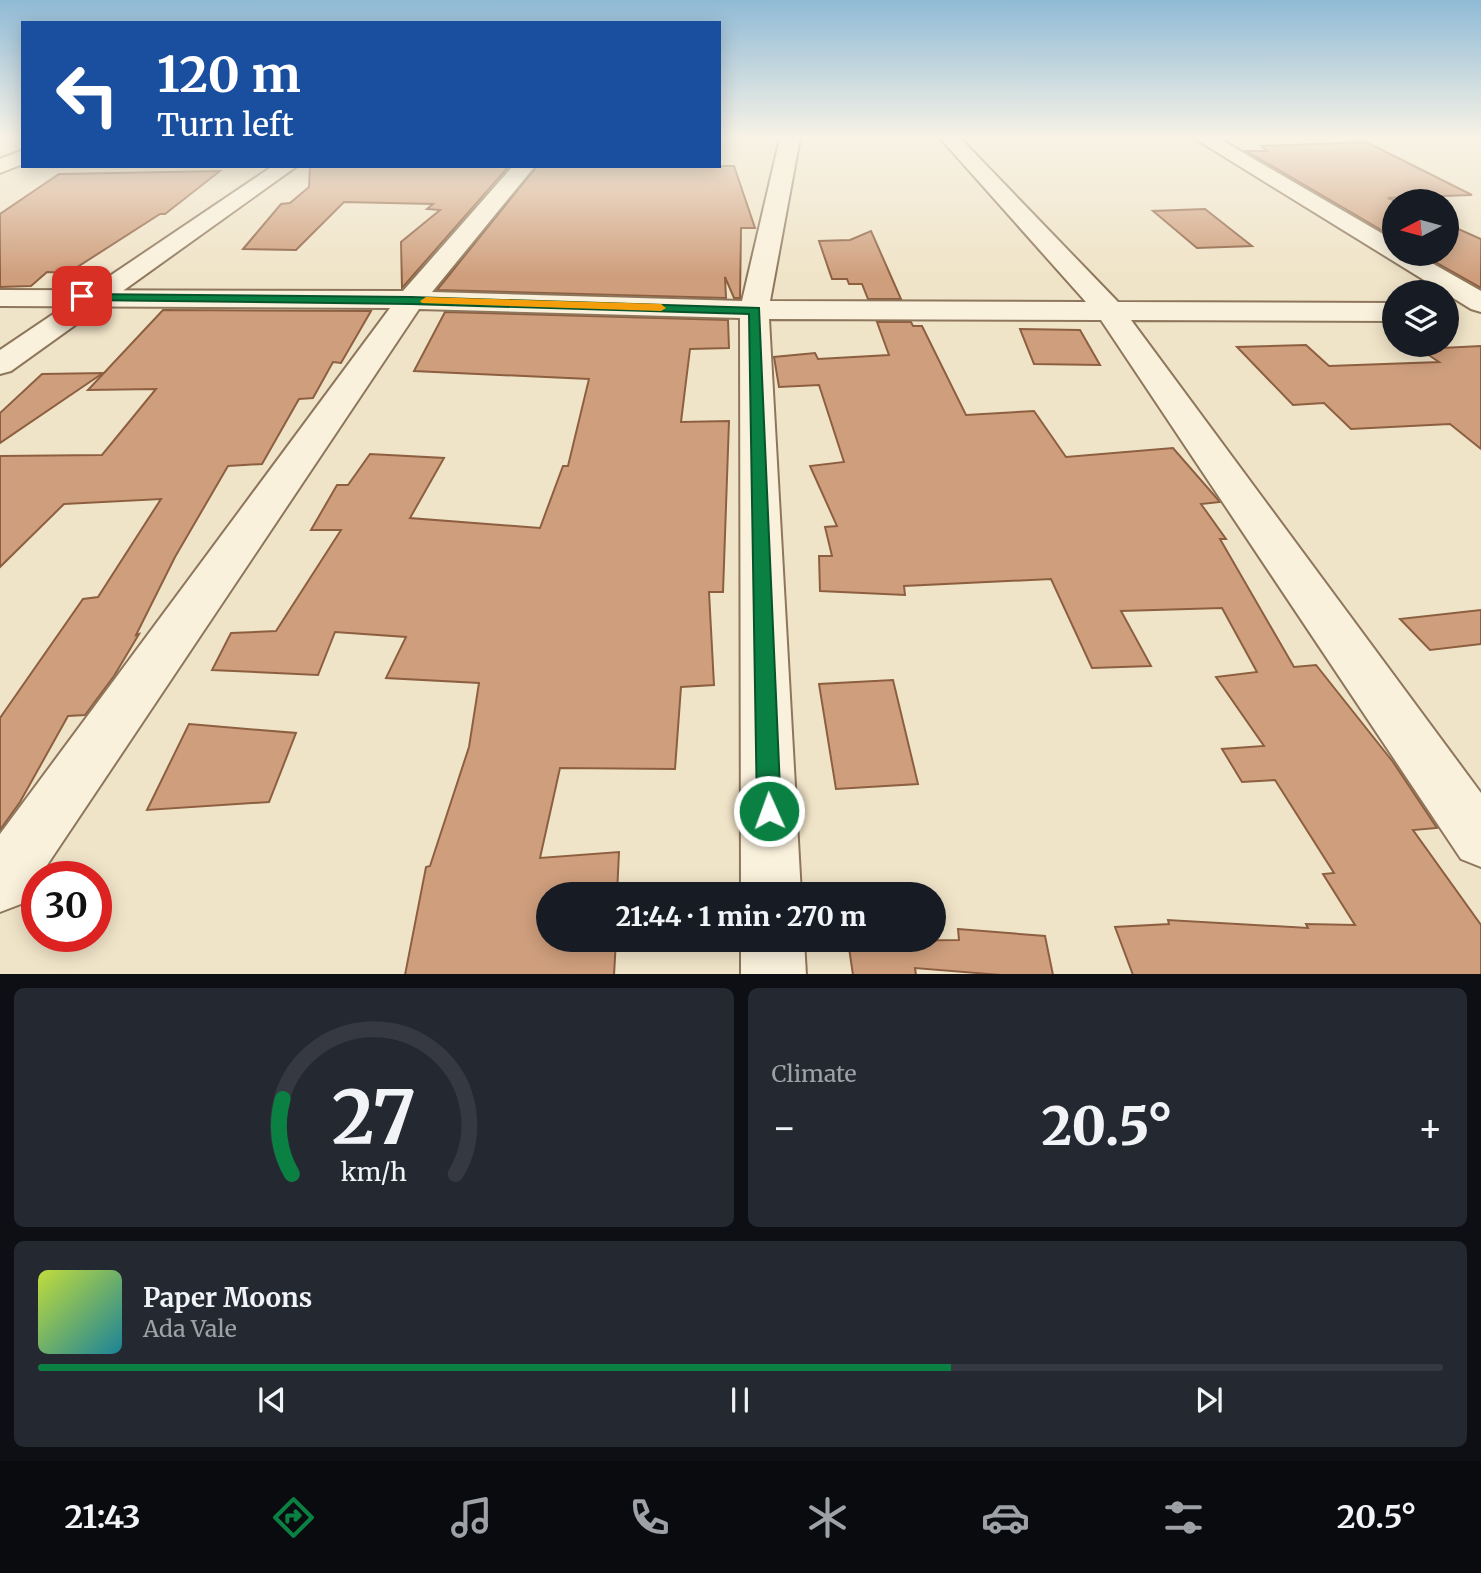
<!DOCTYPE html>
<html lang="en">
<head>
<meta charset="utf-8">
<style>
  :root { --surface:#171b24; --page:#242831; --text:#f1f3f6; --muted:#9ea1a6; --line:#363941; --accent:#0b8043 }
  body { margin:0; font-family:Merriweather,serif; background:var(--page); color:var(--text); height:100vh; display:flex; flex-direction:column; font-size:26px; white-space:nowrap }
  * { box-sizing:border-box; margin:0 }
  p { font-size:23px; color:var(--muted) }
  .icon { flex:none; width:38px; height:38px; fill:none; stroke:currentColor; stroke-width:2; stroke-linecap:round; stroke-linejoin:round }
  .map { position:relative; height:974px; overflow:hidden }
  .drawer { display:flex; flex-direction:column; gap:14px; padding:14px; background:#0d0f14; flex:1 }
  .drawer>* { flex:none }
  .top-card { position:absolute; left:21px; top:21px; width:700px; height:147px; border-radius:0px; box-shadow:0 4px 18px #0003; background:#1a4fa0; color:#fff; overflow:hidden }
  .needle { width:46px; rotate:264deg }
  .controls { position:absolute; left:1382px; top:189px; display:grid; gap:14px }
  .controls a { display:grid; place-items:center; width:77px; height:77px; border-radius:50%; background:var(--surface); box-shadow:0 4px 18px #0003; font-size:35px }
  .speed { position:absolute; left:21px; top:861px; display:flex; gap:14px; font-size:35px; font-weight:700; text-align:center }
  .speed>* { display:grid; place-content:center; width:91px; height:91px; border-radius:50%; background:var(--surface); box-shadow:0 4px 18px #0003; line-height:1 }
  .speed .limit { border:10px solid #d22; background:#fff; color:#111 }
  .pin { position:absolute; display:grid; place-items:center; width:60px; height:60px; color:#fff; margin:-30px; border-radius:14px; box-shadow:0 4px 10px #0006 }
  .me { position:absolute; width:77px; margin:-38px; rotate:358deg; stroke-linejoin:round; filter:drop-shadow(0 0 5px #0008) }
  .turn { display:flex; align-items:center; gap:24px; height:147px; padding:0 21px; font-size:32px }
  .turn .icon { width:91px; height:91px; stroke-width:2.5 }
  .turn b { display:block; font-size:49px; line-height:60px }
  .big { font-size:52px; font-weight:800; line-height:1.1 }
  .drawer .tile { flex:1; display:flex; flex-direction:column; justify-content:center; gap:10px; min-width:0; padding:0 24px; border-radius:10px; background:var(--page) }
  .drawer .dial { align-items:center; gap:0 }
  .dial svg { height:182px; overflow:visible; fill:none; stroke:var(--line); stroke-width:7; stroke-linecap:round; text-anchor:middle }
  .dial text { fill:var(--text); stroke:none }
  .song { display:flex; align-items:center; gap:21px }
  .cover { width:84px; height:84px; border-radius:10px; background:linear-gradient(135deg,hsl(70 70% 55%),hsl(190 70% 35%)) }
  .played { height:7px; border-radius:4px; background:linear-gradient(90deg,var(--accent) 65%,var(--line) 65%) }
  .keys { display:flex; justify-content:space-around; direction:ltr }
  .heat { display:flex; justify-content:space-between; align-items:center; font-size:38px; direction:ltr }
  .drawer .tiles { flex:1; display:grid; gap:14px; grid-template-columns:1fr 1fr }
  .tile:last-child { grid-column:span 2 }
  .trip { position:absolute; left:536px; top:882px; width:410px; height:70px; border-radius:35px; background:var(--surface); box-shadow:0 4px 18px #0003; font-weight:800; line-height:70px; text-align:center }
  .tabs { display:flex; height:112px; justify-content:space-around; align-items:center; background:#090b0e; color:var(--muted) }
  .tabs .icon { width:49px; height:49px }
  .tabs .selected { color:var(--accent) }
  .tabs b { font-size:32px; color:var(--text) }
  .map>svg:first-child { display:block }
  .building { fill:#cf9f7d; stroke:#8d5f41; stroke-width:2 }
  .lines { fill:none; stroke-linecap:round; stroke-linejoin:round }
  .minor-casing { stroke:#8d765c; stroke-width:4 }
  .tertiary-casing { stroke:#8d765c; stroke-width:4 }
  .minor { fill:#faf1dc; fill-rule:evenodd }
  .tertiary { fill:#faf1dc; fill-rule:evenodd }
  .route { fill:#0b8043; stroke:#07532c; stroke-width:2 }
  .slow { fill:#f59e0b }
</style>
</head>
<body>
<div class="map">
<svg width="1481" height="975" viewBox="0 0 1481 975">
  <rect width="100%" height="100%" fill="#f0e4c8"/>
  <g class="building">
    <path d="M1366 142 1472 195 1388 198 1396 201 1395 238 1246 151H1267L1261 146Z"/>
    <path d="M310 166H509L402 288 401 242 440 210 427 209 433 204 344 202 296 250 243 249 281 204 290 203 309 187Z"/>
    <path d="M537 166H734L755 228H741L740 298H734L725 277 726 298 437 290Z"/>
    <path d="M220 171 165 214H160L68 273 47 272 31 286 0 287V214L59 174Z"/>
    <path d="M1205 209 1252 246 1197 248 1153 211Z"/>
    <path d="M1447 224 1481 239V288L1421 254H1447Z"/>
    <path d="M871 231 901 299H868L862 284H849L847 279H832L819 241 850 240Z"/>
    <path d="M163 310 371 311 341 363 333 362 313 398 299 399 262 464 228 466 175 557 136 635 139 634 114 676 85 715 68 716 20 802 0 830V718L83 599 98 597 161 499 64 504 0 567V456L102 455 156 389 88 390Z"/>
    <path d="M445 312 728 320 729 348 690 349 681 422 729 421 723 592H709L714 685 681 687 675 769 560 768 540 858 619 852 617 894H548V940H616L614 975H405L426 867 430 866 469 747 479 683 386 678 406 637 335 632 318 675 212 670 231 633 276 631 341 530H311L337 485H348L370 454 444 458 410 518 540 528 563 466H568L589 379 414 371Z"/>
    <path d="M877 322H911L913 326H922L966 415 1034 411 1066 457 1173 448 1220 502 1201 504 1226 539H1220L1294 667 1316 665 1393 762 1437 828 1413 830 1481 925V975H1133L1115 927 1169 924 1168 920 1308 928 1306 924 1355 925 1323 874 1334 873 1275 780 1242 782 1222 749 1264 746 1216 677 1257 672 1222 608 1121 611 1151 666 1092 668 1051 579 904 586 905 595 820 591 819 556H832L825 527 837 526 810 466 844 462 819 385 779 387 774 357 815 353 818 359 889 355Z"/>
    <path d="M1020 329 1080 330 1100 365 1034 364Z"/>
    <path d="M1306 345 1329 366 1439 362 1420 349 1481 346V449L1450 424 1351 429 1324 403 1293 405 1237 347Z"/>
    <path d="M103 373 0 443V413L42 374Z"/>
    <path d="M1481 610V644L1430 650 1400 619Z"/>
    <path d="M893 680 918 784 836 789 819 684Z"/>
    <path d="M189 724 296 733 269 802 147 810Z"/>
    <path d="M958 929 1045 936 1053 975H1001L915 968 916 975H853L848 941 959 940Z"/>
  </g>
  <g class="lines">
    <defs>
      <g id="minor">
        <path d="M780 138H800L770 301 1086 302 940 138H960L1118 302 1395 303V321L1131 320 1481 793V867L1461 859 1101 320 769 319 801 894H741L740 318 419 309 21 904 0 912V834L390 308 0 306V290L403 291 513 166H535L432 292 742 301Z"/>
        <path d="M1194 138H1218L1395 241V254H1416L1481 291V312L1471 309Z"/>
        <path d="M23 150V164L0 173V159Z"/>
        <path d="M741 940H804L806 975H741Z"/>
      </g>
      <path id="tertiary" d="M273 166H297L11 371 0 374V350Z"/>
    </defs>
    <use href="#minor" class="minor-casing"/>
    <use href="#tertiary" class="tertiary-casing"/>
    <use href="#minor" class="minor"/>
    <use href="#tertiary" class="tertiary"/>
  </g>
  <linearGradient id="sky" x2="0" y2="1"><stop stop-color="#8fbad6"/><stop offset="0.5" stop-color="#f8f3e6"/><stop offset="1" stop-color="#f8f3e6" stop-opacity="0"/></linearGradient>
  <rect width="1481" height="275" fill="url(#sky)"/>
  <path class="route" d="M78 294 411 297 759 308 781 811 777 818 769 821 761 818 757 811 749 314 411 304 82 300 76 296Z"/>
  <path class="slow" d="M426 297 661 304 666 308 661 311 422 303 420 301Z"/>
</svg>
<div class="controls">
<a><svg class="needle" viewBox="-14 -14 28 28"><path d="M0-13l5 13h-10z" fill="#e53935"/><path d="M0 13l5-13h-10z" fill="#9ea1a6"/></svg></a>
<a><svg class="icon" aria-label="layers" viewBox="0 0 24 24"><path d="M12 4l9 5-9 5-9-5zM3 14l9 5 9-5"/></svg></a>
</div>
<div class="speed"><div class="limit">30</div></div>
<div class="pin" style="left:82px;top:296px;background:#d93025"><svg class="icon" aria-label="arrive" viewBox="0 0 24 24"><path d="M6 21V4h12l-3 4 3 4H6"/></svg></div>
<svg class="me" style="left:769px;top:811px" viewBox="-20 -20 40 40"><circle r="17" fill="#0b8043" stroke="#fff" stroke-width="3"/><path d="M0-11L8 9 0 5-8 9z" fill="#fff"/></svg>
<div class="trip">21:44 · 1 min · 270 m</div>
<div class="top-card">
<div class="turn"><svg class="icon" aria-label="left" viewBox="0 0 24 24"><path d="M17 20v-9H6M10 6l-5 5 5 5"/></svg><div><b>120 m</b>Turn left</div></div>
</div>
</div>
<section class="drawer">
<div class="tiles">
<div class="tile dial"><svg viewBox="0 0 100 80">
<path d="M14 69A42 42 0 1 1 86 69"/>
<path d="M14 69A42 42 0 0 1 10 36" stroke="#0b8043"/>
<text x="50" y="56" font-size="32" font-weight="700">27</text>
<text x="50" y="72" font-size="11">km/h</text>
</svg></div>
<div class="tile"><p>Climate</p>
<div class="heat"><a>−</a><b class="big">20.5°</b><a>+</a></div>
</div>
<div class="tile">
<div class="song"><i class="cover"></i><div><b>Paper Moons</b><p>Ada Vale</p></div></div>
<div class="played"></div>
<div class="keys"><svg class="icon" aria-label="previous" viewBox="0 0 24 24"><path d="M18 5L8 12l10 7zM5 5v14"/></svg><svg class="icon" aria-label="pause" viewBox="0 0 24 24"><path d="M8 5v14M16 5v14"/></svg><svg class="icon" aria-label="next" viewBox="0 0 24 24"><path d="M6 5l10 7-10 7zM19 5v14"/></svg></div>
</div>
</div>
</section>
<nav class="tabs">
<b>21:43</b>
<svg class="icon selected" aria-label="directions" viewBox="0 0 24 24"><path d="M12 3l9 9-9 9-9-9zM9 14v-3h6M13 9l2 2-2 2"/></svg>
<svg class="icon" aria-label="music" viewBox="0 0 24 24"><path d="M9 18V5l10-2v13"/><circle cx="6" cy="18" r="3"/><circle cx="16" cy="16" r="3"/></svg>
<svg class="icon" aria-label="phone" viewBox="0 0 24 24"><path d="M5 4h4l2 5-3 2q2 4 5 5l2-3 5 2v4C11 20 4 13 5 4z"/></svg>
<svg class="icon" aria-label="climate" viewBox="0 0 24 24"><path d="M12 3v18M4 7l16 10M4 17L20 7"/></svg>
<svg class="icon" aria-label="car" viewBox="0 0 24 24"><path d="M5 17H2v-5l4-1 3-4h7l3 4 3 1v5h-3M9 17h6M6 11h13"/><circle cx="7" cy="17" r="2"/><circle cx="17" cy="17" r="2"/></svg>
<svg class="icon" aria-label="filters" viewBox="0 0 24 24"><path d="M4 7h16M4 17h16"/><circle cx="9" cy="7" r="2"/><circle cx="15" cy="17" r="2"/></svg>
<b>20.5°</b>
</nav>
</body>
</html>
